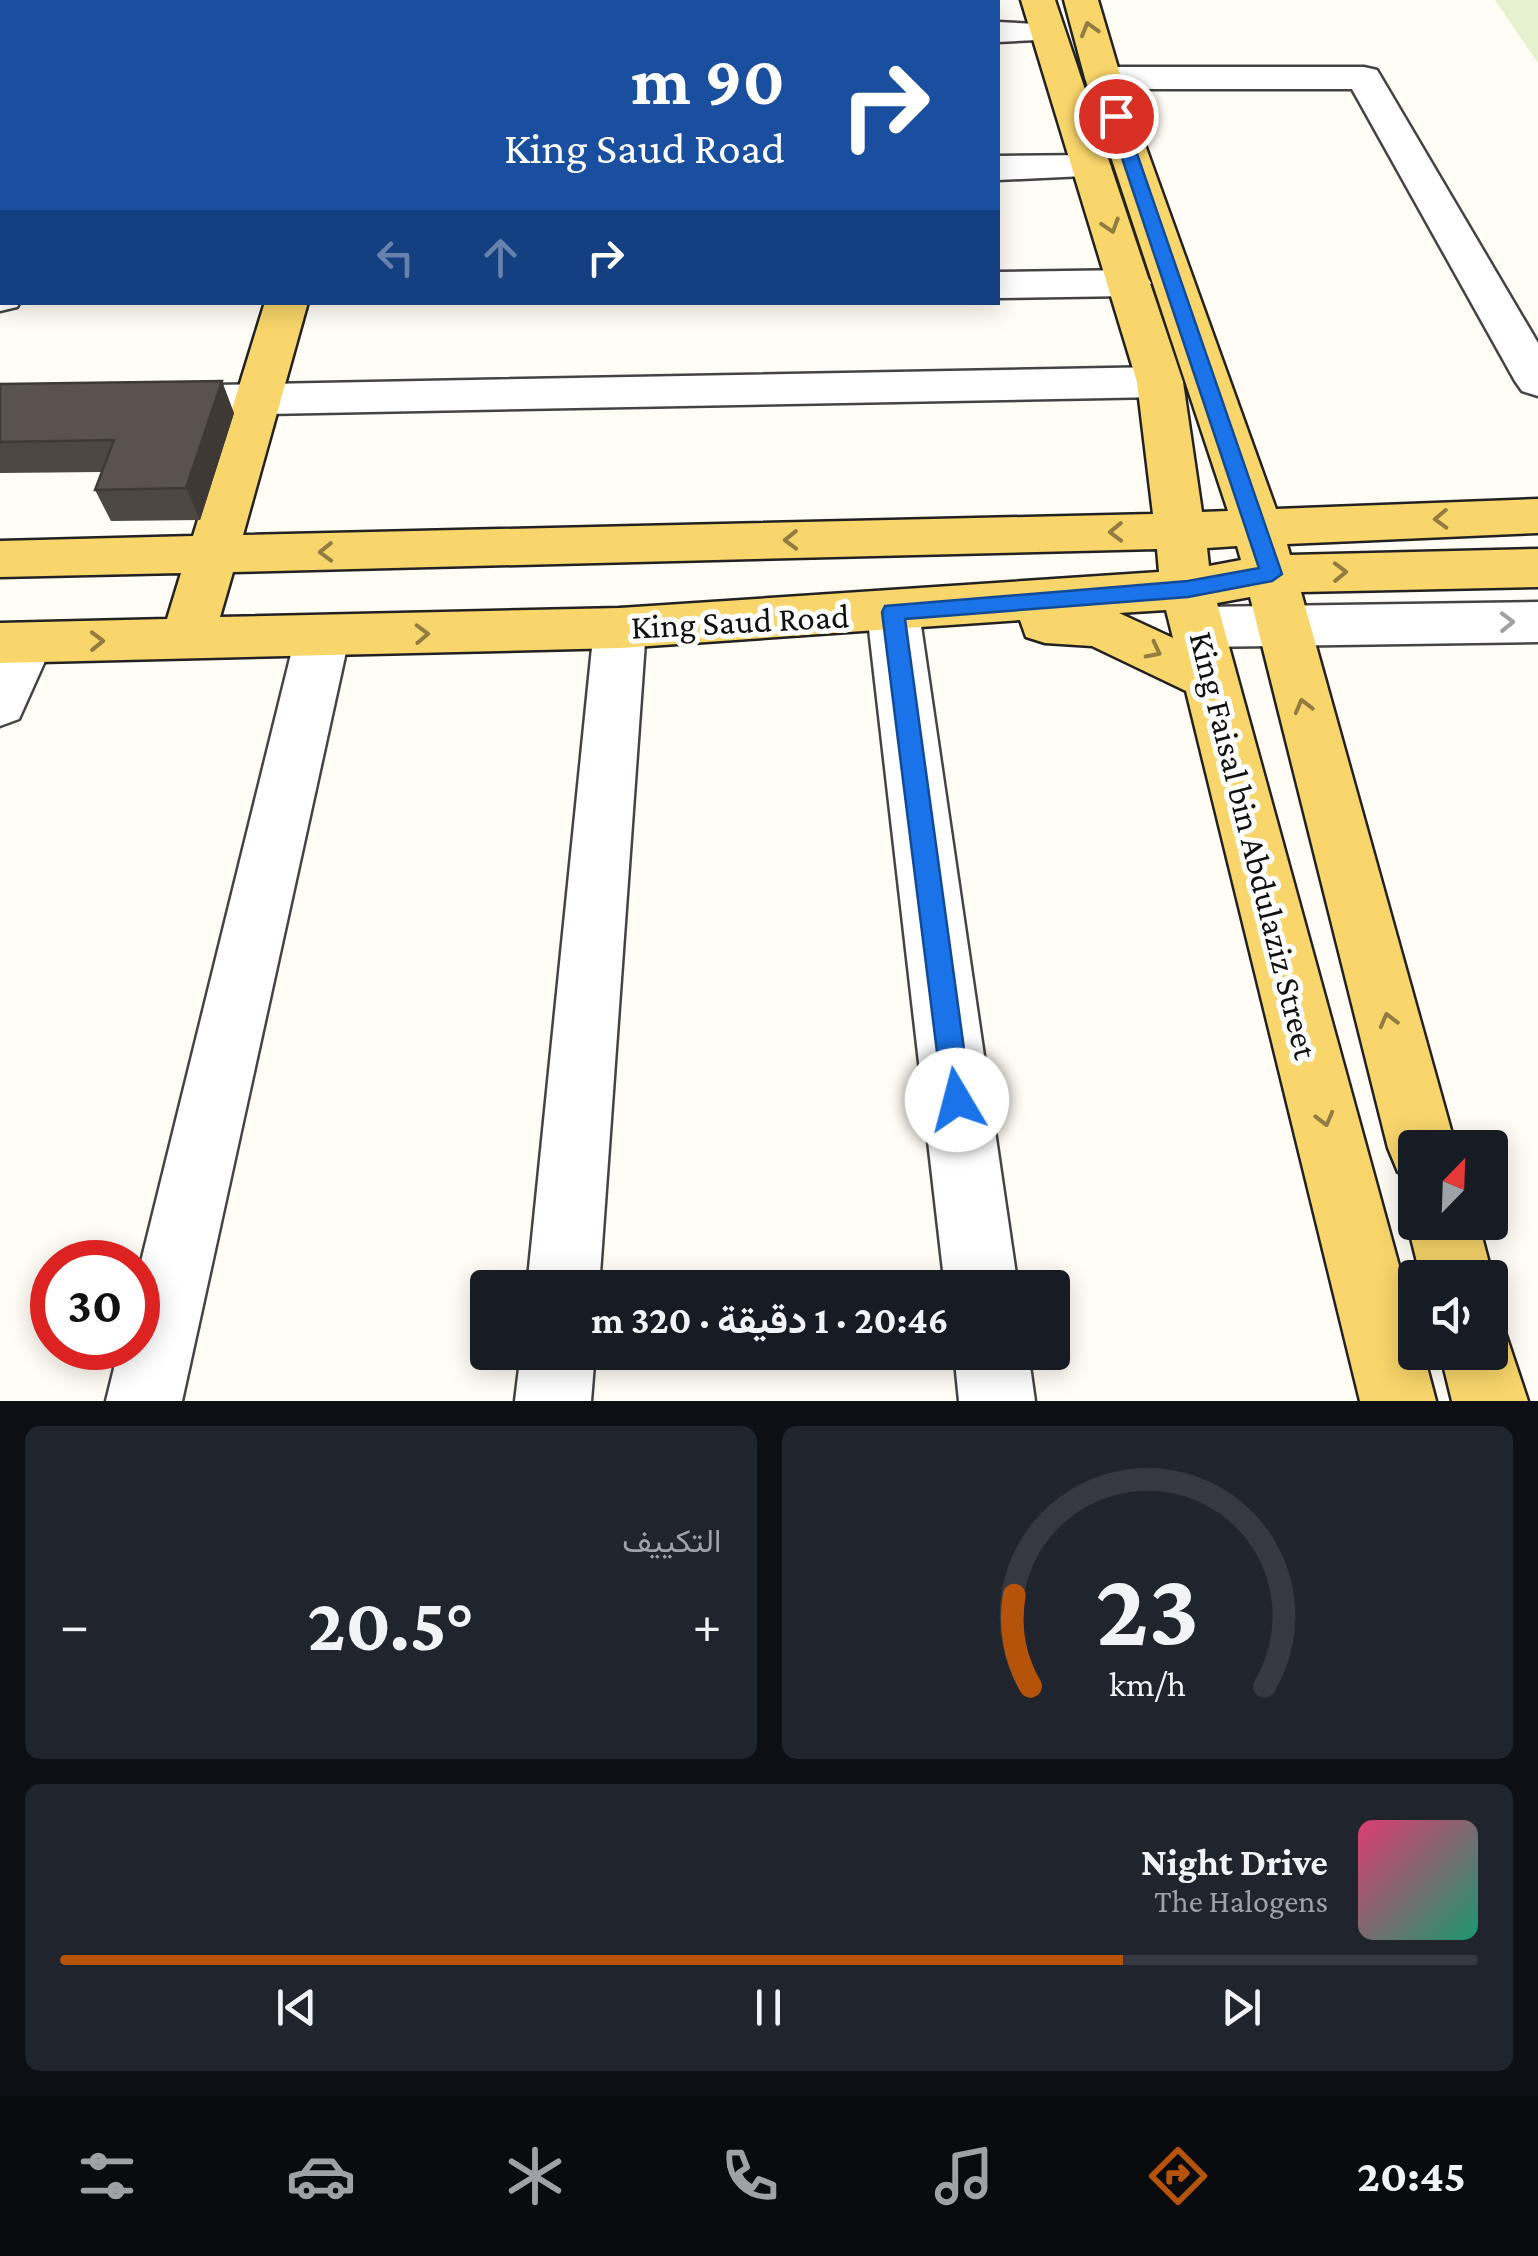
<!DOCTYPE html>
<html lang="ar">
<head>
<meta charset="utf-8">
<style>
  :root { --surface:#171b24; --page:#20242c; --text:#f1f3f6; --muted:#9ea1a6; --line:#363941; --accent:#b45309 }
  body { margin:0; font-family:"Crimson Pro",Vazirmatn,serif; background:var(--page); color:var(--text); direction:rtl; height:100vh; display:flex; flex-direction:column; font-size:38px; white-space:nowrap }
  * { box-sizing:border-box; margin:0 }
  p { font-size:32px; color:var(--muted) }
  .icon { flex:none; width:55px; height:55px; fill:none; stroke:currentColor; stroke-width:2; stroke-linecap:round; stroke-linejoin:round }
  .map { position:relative; height:1401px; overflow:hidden; direction:ltr }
  .sheet { display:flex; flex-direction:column; gap:25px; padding:25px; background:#0d0f14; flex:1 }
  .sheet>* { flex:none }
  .top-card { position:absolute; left:0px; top:0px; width:1000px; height:305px; box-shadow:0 5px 25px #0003; direction:rtl; background:#1a4fa0; color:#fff; overflow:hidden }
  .needle { width:65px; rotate:23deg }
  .tools { position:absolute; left:1398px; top:1130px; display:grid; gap:20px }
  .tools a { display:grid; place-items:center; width:110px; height:110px; border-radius:10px; background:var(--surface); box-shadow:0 5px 25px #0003; font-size:50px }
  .speed { position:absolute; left:30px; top:1240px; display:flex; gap:20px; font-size:50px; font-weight:700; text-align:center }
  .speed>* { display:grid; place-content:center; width:130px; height:130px; border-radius:50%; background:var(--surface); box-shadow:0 5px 25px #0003; line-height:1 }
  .speed .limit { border:15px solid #d22; background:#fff; color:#111 }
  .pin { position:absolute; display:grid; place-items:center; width:85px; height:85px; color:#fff; margin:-42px; border:5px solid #fff; border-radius:50%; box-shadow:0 2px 10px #0007 }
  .me { position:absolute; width:110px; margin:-55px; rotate:352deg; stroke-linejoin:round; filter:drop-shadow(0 0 8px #0008) }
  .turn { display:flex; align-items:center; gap:35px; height:210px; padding:0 50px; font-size:45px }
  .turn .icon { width:130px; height:130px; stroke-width:2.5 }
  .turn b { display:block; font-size:70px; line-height:85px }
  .lanes { display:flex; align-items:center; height:95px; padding:0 50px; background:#0003; justify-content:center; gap:50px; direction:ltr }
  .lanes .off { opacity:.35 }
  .big { font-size:75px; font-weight:700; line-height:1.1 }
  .sheet .widget { flex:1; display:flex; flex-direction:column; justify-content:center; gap:15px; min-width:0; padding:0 35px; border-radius:15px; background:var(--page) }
  .sheet .dial { align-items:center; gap:0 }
  .dial svg { height:260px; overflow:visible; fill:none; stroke:var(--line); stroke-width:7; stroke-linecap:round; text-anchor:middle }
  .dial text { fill:var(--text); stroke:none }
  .song { display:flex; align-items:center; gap:30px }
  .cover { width:120px; height:120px; border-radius:15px; background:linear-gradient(135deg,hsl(340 70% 55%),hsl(160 70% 35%)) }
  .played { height:10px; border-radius:5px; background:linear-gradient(90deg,var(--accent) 75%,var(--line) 75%) }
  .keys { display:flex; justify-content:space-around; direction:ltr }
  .heat { display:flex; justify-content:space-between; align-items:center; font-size:55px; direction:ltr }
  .sheet .tiles { flex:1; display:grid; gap:25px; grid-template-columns:1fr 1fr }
  .widget:last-child { grid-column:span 2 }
  .trip { position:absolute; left:470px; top:1270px; width:600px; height:100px; border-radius:10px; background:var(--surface); box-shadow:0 5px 25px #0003; font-weight:700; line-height:100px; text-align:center; direction:rtl }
  .tab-bar { display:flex; height:160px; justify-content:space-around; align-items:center; background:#090b0e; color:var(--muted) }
  .tab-bar .icon { width:70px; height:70px }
  .tab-bar .selected { color:var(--accent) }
  .tab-bar b { font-size:45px; color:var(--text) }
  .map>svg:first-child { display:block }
  .pitch { fill:#e6f2cf }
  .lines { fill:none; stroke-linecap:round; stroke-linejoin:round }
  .minor-casing { stroke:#444; stroke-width:5 }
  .major-casing { stroke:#222; stroke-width:5 }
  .minor { fill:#fff; fill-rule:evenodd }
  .major { fill:#f9d66b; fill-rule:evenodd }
  .wall { fill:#4d4742 }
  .shaded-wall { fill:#3f3936 }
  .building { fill:#5a524d; stroke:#3f3936; stroke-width:2.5 }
  .oneway { stroke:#917d42 }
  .oneway2 { stroke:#a0a0a0 }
  .route { fill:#1a73e8; stroke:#114b97; stroke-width:2.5 }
  .labels { text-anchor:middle; stroke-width:10; stroke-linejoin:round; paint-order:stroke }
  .street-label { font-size:35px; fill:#111; stroke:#fff }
</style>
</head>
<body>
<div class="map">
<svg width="1538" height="1401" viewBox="0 0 1538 1401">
  <rect width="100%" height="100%" fill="#fffdf5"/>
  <path class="pitch" d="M1495 0H1538V63Z"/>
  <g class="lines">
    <defs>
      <g id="minor">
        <path d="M998 22 1058 25 1063 32 1058 39 998 42Z"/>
        <path d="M0 33 2 34V55H0Z"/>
        <path d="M1103 67H1364L1377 70 1538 343V396L1522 391 1515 381 1352 89H1103L1090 86 1085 78 1090 70Z"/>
        <path d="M1092 155 1106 159 1111 167 1106 175 998 180V156Z"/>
        <rect x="0" y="170" width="2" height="24"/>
        <path d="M1130 270 1145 274 1151 283 1145 292 1130 296 998 298V272Z"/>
        <path d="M0 285 2 302H20L17 307 0 311Z"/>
        <path d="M1160 367 1176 372 1183 382 1176 392 1160 397 0 419V389Z"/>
        <path d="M893 592 911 598 919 612 1018 1288H945L867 612 875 598Z"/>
        <path d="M1538 602V642L1200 647 1181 641 1174 627 1181 613 1200 607Z"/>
        <path d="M620 608 639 614 646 628 599 1288H527L594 628 601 614Z"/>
        <path d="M322 618 341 624 349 638 182 1401H106L119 1348H138V1274L295 638 303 624Z"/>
        <path d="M26 623 45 629 53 643 19 719 0 726V642L7 629Z"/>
        <path d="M521 1352H595L591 1401H515Z"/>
        <path d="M954 1352H1028L1035 1401H959Z"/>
      </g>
      <g id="major">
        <path d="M1021 0H1055L1183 382 1202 512 1228 511 1085 78 1064 0H1098L1121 78 1276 509 1538 499V533L1287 544 1290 555 1538 549V587L1301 592 1456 1148H1415V1179L1398 1172 1388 1148 1250 597 1217 603 1415 1324V1352H1423L1436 1401H1360L1186 691 1092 646 1045 643 1026 637 1020 620 620 648 0 663V623L167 619 181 573 0 577V541L193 536 265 302H308L243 535 1153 514 1137 382ZM1237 546 1241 560 1209 566 1207 548ZM1157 549 1159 572 620 608 220 617 233 572ZM1166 610 1173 638 1119 613Z"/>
        <path d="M1415 1202V1222H1478L1493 1278 1490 1286V1278H1421L1407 1222Z"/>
        <path d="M1490 1320 1503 1326 1528 1401H1452L1440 1352H1490Z"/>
      </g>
    </defs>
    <use href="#minor" class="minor-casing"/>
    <use href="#major" class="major-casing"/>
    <use href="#minor" class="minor"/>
    <use href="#major" class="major"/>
  </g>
  <path class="wall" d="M0 384 234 413 200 520 111 521 95 490 102 472 0 473Z"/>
  <path class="shaded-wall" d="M222 381 234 413 200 520 186 488Z"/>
  <path class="building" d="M222 381 186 488 95 490 114 440 0 442V384Z"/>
  <defs><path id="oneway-chevron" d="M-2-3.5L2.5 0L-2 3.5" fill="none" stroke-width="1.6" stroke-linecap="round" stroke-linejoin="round" transform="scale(2.5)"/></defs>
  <g class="oneway">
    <use href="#oneway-chevron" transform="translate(1089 29) rotate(-106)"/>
    <use href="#oneway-chevron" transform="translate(1111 226) rotate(72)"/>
    <use href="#oneway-chevron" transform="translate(1441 519) rotate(178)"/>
    <use href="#oneway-chevron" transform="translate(1116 532) rotate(179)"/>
    <use href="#oneway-chevron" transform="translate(791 540) rotate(179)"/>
    <use href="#oneway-chevron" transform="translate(326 552) rotate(179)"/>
    <use href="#oneway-chevron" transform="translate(1340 572) rotate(-1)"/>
    <use href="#oneway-chevron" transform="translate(422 634) rotate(-2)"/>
    <use href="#oneway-chevron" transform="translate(97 641) rotate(-1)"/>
    <use href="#oneway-chevron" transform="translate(1154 651) rotate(27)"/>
    <use href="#oneway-chevron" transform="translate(1303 706) rotate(-105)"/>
    <use href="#oneway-chevron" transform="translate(1388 1020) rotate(-105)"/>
    <use href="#oneway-chevron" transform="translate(1325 1119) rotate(75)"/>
  </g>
  <use class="oneway2" href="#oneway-chevron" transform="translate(1507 622) rotate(-1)"/>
  <path class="route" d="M1116 111 1124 116 1282 574 1272 581 1188 597 905 619 971 1100 967 1109 957 1113 947 1109 943 1100 882 612 885 606 1188 581 1259 568 1108 116Z"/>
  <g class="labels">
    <g class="street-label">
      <text transform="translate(740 621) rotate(-3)" y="12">King Saud Road</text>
      <text transform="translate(1254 845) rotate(76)" y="12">King Faisal bin Abdulaziz Street</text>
    </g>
  </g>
</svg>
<div class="tools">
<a><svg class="needle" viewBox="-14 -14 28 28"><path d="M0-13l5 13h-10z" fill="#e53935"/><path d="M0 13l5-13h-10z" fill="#9ea1a6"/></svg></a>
<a><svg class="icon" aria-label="sound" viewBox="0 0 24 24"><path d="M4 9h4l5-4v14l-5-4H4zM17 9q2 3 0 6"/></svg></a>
</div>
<div class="speed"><div class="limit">30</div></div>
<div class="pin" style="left:1116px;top:116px;background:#d93025"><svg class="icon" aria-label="arrive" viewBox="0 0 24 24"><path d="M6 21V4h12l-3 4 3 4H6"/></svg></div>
<svg class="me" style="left:957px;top:1100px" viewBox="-20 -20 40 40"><circle r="19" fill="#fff"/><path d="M0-13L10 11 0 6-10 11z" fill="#1a73e8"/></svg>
<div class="trip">20:46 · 1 دقيقة · 320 m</div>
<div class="top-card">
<div class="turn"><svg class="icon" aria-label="right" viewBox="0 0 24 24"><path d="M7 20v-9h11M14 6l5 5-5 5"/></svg><div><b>90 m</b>King Saud Road</div></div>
<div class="lanes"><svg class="icon off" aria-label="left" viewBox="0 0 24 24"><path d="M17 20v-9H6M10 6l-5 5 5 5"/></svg><svg class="icon off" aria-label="ahead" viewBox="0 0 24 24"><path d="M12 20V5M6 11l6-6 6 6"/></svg><svg class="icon" aria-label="right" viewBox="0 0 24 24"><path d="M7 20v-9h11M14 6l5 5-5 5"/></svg></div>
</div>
</div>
<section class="sheet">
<div class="tiles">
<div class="widget dial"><svg viewBox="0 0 100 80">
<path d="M14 69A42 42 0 1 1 86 69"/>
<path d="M14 69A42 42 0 0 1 9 41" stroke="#b45309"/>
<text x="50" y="56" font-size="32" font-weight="700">23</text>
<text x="50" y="72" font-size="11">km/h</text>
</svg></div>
<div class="widget"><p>التكييف</p>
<div class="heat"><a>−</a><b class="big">20.5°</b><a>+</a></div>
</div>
<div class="widget">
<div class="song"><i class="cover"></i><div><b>Night Drive</b><p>The Halogens</p></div></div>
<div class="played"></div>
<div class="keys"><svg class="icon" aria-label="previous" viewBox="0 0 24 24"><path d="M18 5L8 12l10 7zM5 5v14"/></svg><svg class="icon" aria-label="pause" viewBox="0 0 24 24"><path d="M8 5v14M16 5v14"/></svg><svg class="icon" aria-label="next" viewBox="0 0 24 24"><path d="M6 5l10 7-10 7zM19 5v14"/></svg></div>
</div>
</div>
</section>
<nav class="tab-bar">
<b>20:45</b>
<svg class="icon selected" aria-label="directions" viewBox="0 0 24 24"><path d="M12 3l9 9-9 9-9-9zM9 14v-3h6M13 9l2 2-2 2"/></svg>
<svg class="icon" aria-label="music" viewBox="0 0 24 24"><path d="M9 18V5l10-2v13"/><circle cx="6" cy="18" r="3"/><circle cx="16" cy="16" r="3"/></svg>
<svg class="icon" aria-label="phone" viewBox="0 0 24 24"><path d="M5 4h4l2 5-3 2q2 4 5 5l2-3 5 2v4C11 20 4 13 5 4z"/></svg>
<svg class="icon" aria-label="climate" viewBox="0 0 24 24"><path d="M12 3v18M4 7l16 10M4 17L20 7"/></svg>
<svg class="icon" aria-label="car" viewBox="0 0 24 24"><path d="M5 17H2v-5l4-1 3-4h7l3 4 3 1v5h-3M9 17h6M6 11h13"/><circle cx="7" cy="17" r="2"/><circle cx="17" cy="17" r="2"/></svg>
<svg class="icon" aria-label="filters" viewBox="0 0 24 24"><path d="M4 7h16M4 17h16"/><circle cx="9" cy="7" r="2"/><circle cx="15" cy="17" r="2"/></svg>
</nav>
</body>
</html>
